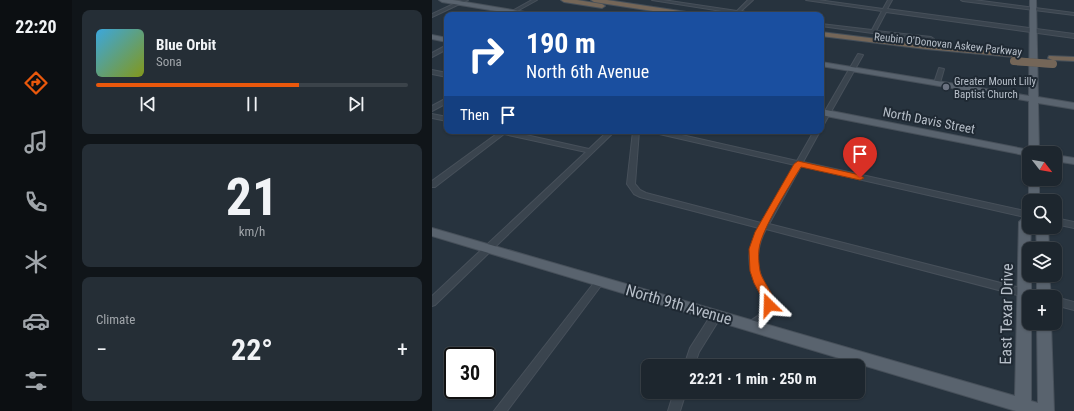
<!DOCTYPE html>
<html lang="en">
<head>
<meta charset="utf-8">
<style>
  :root { --surface:#1d262e; --page:#252e36; --text:#f1f3f6; --muted:#a0a5aa; --line:#3b434a; --accent:#ea580c }
  body { margin:0; font-family:"Roboto Condensed",sans-serif; background:var(--page); color:var(--text); height:100vh; display:flex; flex-direction:column; font-size:15px; white-space:nowrap }
  * { box-sizing:border-box; margin:0 }
  p { font-size:13px; color:var(--muted) }
  .icon { flex:none; width:22px; height:22px; fill:none; stroke:currentColor; stroke-width:2; stroke-linecap:round; stroke-linejoin:round }
  .map { position:relative; flex:1; overflow:hidden }
  .details { display:flex; flex-direction:column; gap:10px; padding:10px; background:#101519; width:360px }
  .details>* { flex:none }
  .banner { position:absolute; left:12px; top:12px; width:380px; height:122px; border-radius:8px; box-shadow:0 1px 3px #0004,0 0 0 1px var(--line); background:#1a4fa0; color:#fff; overflow:hidden }
  .needle { width:26px; rotate:121deg }
  .buttons { position:absolute; left:590px; top:146px; display:grid; gap:8px }
  .buttons a { display:grid; place-items:center; width:40px; height:40px; border-radius:8px; background:var(--surface); box-shadow:0 1px 3px #0004,0 0 0 1px var(--line); font-size:20px }
  .speed { position:absolute; left:12px; top:347px; display:flex; gap:8px; font-size:20px; font-weight:700; text-align:center }
  .speed>* { display:grid; place-content:center; width:52px; height:52px; border-radius:50%; background:var(--surface); box-shadow:0 1px 3px #0004,0 0 0 1px var(--line); line-height:1 }
  .speed .limit { border:2px solid #111; border-radius:6px; background:#fff; color:#111 }
  .pin { position:absolute; display:grid; place-items:center; width:34px; height:34px; color:#fff; margin:-41px -17px; border-radius:50% 50% 50% 0; rotate:-45deg; box-shadow:0 0 4px #0007 }
  .pin .icon { rotate:45deg }
  .me { position:absolute; width:44px; margin:-22px; rotate:338deg; stroke-linejoin:round; filter:drop-shadow(0 0 3px #0008) }
  .turn { display:flex; align-items:center; gap:14px; height:84px; padding:0 16px; font-size:18px }
  .turn .icon { width:52px; height:52px; stroke-width:2.5 }
  .turn b { display:block; font-size:28px; line-height:34px }
  .then { display:flex; align-items:center; height:38px; padding:0 16px; background:#0003; gap:8px; font-size:15px }
  .big { font-size:30px; font-weight:700; line-height:1.1 }
  .details .tile { flex:1; display:flex; flex-direction:column; justify-content:center; gap:6px; min-width:0; padding:0 14px; border-radius:8px; background:var(--page) }
  .details .dial { align-items:center; gap:0 }
  .dial b { font-size:52px; line-height:1 }
  .song { display:flex; align-items:center; gap:12px }
  .cover { width:48px; height:48px; border-radius:6px; background:linear-gradient(135deg,hsl(200 70% 55%),hsl(70 70% 35%)) }
  .played { height:4px; border-radius:2px; background:linear-gradient(90deg,var(--accent) 65%,var(--line) 65%) }
  .keys { display:flex; justify-content:space-around; direction:ltr }
  .heat { display:flex; justify-content:space-between; align-items:center; font-size:22px; direction:ltr }
  .trip { position:absolute; left:209px; top:359px; width:224px; height:40px; border-radius:8px; background:var(--surface); box-shadow:0 1px 3px #0004,0 0 0 1px var(--line); font-weight:700; line-height:40px; text-align:center }
  main { display:flex; flex:1; min-height:0 }
  .dock { display:flex; flex-direction:column; width:72px; justify-content:space-around; align-items:center; background:#0c0f12; color:var(--muted) }
  .dock .icon { width:28px; height:28px }
  .dock .on { color:var(--accent) }
  .dock b { font-size:18px; color:var(--text) }
  .map>svg:first-child { display:block }
  .lines { fill:none; stroke-linecap:round; stroke-linejoin:round }
  .minor-casing { stroke:#47505a; stroke-width:2 }
  .major-casing { stroke:#47505a; stroke-width:2 }
  .highway-casing { stroke:#454f59; stroke-width:2 }
  .minor { fill:#3a444e; fill-rule:evenodd }
  .major { fill:#59636e; fill-rule:evenodd }
  .highway { fill:#746658; fill-rule:evenodd }
  .highway-bridge-casing { stroke:#454f59; stroke-width:8; stroke-linecap:butt }
  .highway-bridge { stroke:#746658; stroke-width:8 }
  .route { fill:#ea580c; stroke:#983908 }
  .worship-dot { fill:#6b7280; stroke:#1f2933; stroke-width:1.5 }
  .labels { text-anchor:middle; stroke-width:4; stroke-linejoin:round; paint-order:stroke }
  .far-street-label { font-size:11px; fill:#b7bfc9; stroke:#1f2933 }
  .far-poi-label { font-size:11px; fill:#b7bfc9; stroke:#1f2933; text-anchor:start }
  .street-label { font-size:13px; fill:#b7bfc9; stroke:#1f2933 }
  .near-street-label { font-size:16px; fill:#b7bfc9; stroke:#1f2933 }
</style>
</head>
<body>
<main>
<nav class="dock">
<b>22:20</b>
<svg class="icon on" aria-label="directions" viewBox="0 0 24 24"><path d="M12 3l9 9-9 9-9-9zM9 14v-3h6M13 9l2 2-2 2"/></svg>
<svg class="icon" aria-label="music" viewBox="0 0 24 24"><path d="M9 18V5l10-2v13"/><circle cx="6" cy="18" r="3"/><circle cx="16" cy="16" r="3"/></svg>
<svg class="icon" aria-label="phone" viewBox="0 0 24 24"><path d="M5 4h4l2 5-3 2q2 4 5 5l2-3 5 2v4C11 20 4 13 5 4z"/></svg>
<svg class="icon" aria-label="climate" viewBox="0 0 24 24"><path d="M12 3v18M4 7l16 10M4 17L20 7"/></svg>
<svg class="icon" aria-label="car" viewBox="0 0 24 24"><path d="M5 17H2v-5l4-1 3-4h7l3 4 3 1v5h-3M9 17h6M6 11h13"/><circle cx="7" cy="17" r="2"/><circle cx="17" cy="17" r="2"/></svg>
<svg class="icon" aria-label="filters" viewBox="0 0 24 24"><path d="M4 7h16M4 17h16"/><circle cx="9" cy="7" r="2"/><circle cx="15" cy="17" r="2"/></svg>
</nav>
<section class="details">
<div class="tile">
<div class="song"><i class="cover"></i><div><b>Blue Orbit</b><p>Sona</p></div></div>
<div class="played"></div>
<div class="keys"><svg class="icon" aria-label="previous" viewBox="0 0 24 24"><path d="M18 5L8 12l10 7zM5 5v14"/></svg><svg class="icon" aria-label="pause" viewBox="0 0 24 24"><path d="M8 5v14M16 5v14"/></svg><svg class="icon" aria-label="next" viewBox="0 0 24 24"><path d="M6 5l10 7-10 7zM19 5v14"/></svg></div>
</div>
<div class="tile dial"><b>21</b><p>km/h</p></div>
<div class="tile"><p>Climate</p>
<div class="heat"><a>−</a><b class="big">22°</b><a>+</a></div>
</div>
</section>
<div class="map">
<svg width="642" height="411" viewBox="0 0 642 411">
  <rect width="100%" height="100%" fill="#27333e"/>
  <g class="lines">
    <defs>
      <g id="minor">
        <path d="M30 0H36L0 17V14Z"/>
        <path d="M100 0H105L78 15H73Z"/>
        <path d="M220 0H231L305 11 316 0H321L309 11 326 15H315Z"/>
        <path d="M374 0H386L451 9 456 0H460L455 9 642 34V38L454 12 444 31 499 37 502 39 499 41 389 26V24L440 30 450 11Z"/>
        <path d="M529 0H542L642 13V15L531 1Z"/>
        <path d="M156 12 158 13V14L150 15Z"/>
        <path d="M15 45V49L0 57V53Z"/>
        <path d="M426 54 431 55 392 124 389 126V118Z"/>
        <path d="M507 68 512 69 508 83 505 85 502 83Z"/>
        <path d="M0 70 15 73V77L0 74Z"/>
        <path d="M15 98V103L0 111V106Z"/>
        <path d="M0 114 15 117V121L0 118Z"/>
        <path d="M64 131H76L157 149 176 131H183L3 305 0 306V296L154 152 72 134 3 187H0V181L66 133Z"/>
        <path d="M201 131H207L203 184 208 190 214 193 329 223 363 165 223 133 220 131H232L365 161 382 131H388L371 162 597 212V218L369 166 337 224 608 293 611 294 613 297 597 298 334 229C328 240 325 252 326 265 328 285 354 307 330 323 326 327 322 330 316 328L315 325C319 318 330 317 331 307 332 300 328 293 325 287 314 265 315 248 327 228L208 197 202 194 195 184Z"/>
        <path d="M623 218 642 222V228L623 224Z"/>
        <path d="M168 278 171 279 173 281 171 283 75 411H62L165 279Z"/>
        <path d="M623 297 642 302V310L623 305Z"/>
        <path d="M285 311 289 312 290 315 267 352 262 366H252L258 348 281 312Z"/>
        <path d="M242 392H254L248 411H236Z"/>
      </g>
      <g id="major">
        <path d="M7 0H21L99 13 102 15H88L10 2Z"/>
        <path d="M598 0H604L606 97 642 103V109L606 103 607 153H597V156L389 115V109L597 150V101L389 66V62L597 96Z"/>
        <path d="M0 35 15 38V42L0 39Z"/>
        <path d="M623 155 642 158V164L623 161Z"/>
        <rect x="597" y="179" width="10" height="22"/>
        <path d="M597 215V227H599L597 275H599V297H597V323H599V401L606 403 605 323H619L622 411H584L0 236V228L583 396 587 222 593 216Z"/>
        <path d="M604 227H616L617 249H605Z"/>
        <path d="M605 275H617L619 297H605Z"/>
      </g>
      <g id="highway">
        <path d="M129 0H145L170 4 173 6 170 8 132 2Z"/>
        <path d="M159 0H175L261 13 265 15H247L162 2Z"/>
        <path d="M389 32 494 45 582 53 586 55 582 57 494 49 389 36Z"/>
        <path d="M617 56 642 57V61L620 60 616 58Z"/>
      </g>
    </defs>
    <use href="#minor" class="minor-casing"/>
    <use href="#major" class="major-casing"/>
    <use href="#highway" class="highway-casing"/>
    <use href="#minor" class="minor"/>
    <use href="#major" class="major"/>
    <use href="#highway" class="highway"/>
    <defs>
      <path id="highway-bridge" d="M582 61 621 64"/>
    </defs>
    <use href="#highway-bridge" class="highway-bridge-casing"/>
    <use href="#highway-bridge" class="highway-bridge"/>
  </g>
  <path class="route" d="M366 161 428 175 432 178 428 180 369 167C358 185 329 230 327 249 326 256 327 265 328 271 330 282 346 297 341 308L337 309 333 308 330 298 322 283 318 271 317 249 323 232 362 164Z"/>
  <circle class="worship-dot" cx="514" cy="87" r="4"/>
  <g class="labels">
    <g class="far-street-label">
      <text transform="translate(516 44) rotate(6)" y="4">Reubin O'Donovan Askew Parkway</text>
    </g>
    <g class="far-poi-label">
      <text x="522" y="85">Greater Mount Lilly<tspan x="522" dy="13">Baptist Church</tspan></text>
    </g>
    <g class="street-label">
      <text transform="translate(497 120) rotate(11)" y="5">North Davis Street</text>
    </g>
    <g class="near-street-label">
      <text transform="translate(247 304) rotate(16)" y="6">North 9th Avenue</text>
      <text transform="translate(574 314) rotate(-89)" y="6">East Texar Drive</text>
    </g>
  </g>
</svg>
<div class="buttons">
<a><svg class="needle" viewBox="-14 -14 28 28"><path d="M0-13l5 13h-10z" fill="#e53935"/><path d="M0 13l5-13h-10z" fill="#a0a5aa"/></svg></a>
<a><svg class="icon" aria-label="search" viewBox="0 0 24 24"><circle cx="10" cy="10" r="6"/><path d="M15 15l6 6"/></svg></a>
<a><svg class="icon" aria-label="layers" viewBox="0 0 24 24"><path d="M12 4l9 5-9 5-9-5zM3 14l9 5 9-5"/></svg></a>
<a>+</a>
</div>
<div class="speed"><div class="limit">30</div></div>
<div class="pin" style="left:428px;top:178px;background:#d93025"><svg class="icon" aria-label="arrive" viewBox="0 0 24 24"><path d="M6 21V4h12l-3 4 3 4H6"/></svg></div>
<svg class="me" style="left:337px;top:305px" viewBox="-20 -20 40 40"><path d="M0-17L14 15 0 8-14 15z" fill="#ea580c" stroke="#fff" stroke-width="4"/></svg>
<div class="trip">22:21 · 1 min · 250 m</div>
<div class="banner">
<div class="turn"><svg class="icon" aria-label="right" viewBox="0 0 24 24"><path d="M7 20v-9h11M14 6l5 5-5 5"/></svg><div><b>190 m</b>North 6th Avenue</div></div>
<div class="then">Then<svg class="icon" aria-label="arrive" viewBox="0 0 24 24"><path d="M6 21V4h12l-3 4 3 4H6"/></svg></div>
</div>
</div>
</main>
</body>
</html>
